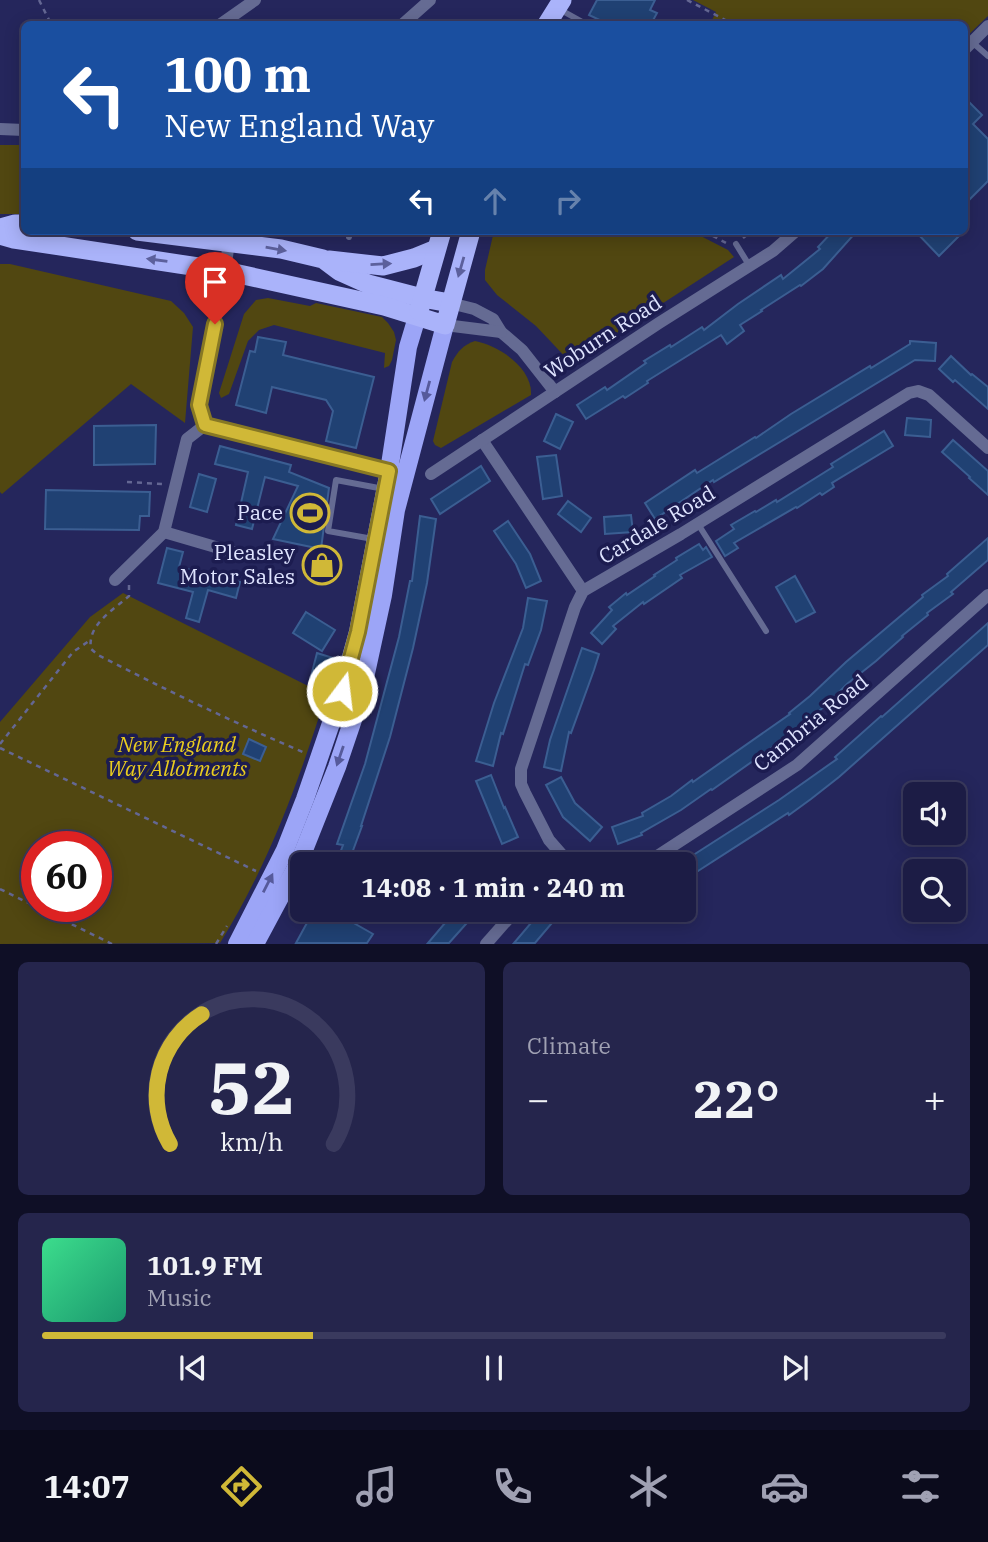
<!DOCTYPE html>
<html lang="en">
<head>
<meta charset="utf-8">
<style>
  :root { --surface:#1c1c45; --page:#25254c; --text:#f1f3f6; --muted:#a0a1b3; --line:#3a3a5e; --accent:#d0b837 }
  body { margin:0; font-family:"IBM Plex Serif",serif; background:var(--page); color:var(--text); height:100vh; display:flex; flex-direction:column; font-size:26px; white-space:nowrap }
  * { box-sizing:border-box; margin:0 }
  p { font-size:23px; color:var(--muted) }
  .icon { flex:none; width:38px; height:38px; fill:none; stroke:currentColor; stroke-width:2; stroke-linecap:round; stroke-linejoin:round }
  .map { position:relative; height:944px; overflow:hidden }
  .drawer { display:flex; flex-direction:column; gap:18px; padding:18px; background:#0f0f26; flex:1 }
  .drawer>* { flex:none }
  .banner { position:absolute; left:21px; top:21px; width:947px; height:214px; border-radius:10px; box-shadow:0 4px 18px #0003,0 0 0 2px var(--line); background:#1a4fa0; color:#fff; overflow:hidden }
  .buttons { position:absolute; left:903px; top:782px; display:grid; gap:14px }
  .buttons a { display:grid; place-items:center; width:63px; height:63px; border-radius:10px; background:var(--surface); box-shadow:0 4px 18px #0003,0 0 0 2px var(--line); font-size:35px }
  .speed { position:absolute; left:21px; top:831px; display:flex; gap:14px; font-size:35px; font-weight:700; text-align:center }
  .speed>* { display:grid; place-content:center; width:91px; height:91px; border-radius:50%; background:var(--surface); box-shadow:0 4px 18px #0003,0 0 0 2px var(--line); line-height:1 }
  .speed .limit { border:10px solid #d22; background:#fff; color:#111 }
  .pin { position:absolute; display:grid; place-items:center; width:60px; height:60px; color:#fff; margin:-72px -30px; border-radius:50% 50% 50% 0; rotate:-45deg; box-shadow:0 0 7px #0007 }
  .pin .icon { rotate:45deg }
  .me { position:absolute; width:77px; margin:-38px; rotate:15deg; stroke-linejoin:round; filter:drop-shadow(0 0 5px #0008) }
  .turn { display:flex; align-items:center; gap:24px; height:147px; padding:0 28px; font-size:32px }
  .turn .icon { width:91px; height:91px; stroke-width:2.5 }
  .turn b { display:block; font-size:49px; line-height:60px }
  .lanes { display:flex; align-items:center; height:66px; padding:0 28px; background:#0003; justify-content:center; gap:35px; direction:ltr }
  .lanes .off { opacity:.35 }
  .big { font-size:52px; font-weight:700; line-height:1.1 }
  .drawer .widget { flex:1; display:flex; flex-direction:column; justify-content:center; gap:10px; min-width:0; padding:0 24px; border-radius:10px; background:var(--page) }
  .drawer .dial { align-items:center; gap:0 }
  .dial svg { height:182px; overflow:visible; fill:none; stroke:var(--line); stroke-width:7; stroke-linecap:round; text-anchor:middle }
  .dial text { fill:var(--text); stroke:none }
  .song { display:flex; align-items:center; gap:21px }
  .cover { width:84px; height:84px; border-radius:10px; background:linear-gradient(135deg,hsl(150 70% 55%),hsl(160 70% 35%)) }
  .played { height:7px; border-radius:4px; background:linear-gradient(90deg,var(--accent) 30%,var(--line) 30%) }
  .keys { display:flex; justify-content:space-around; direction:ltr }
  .heat { display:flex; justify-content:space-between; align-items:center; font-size:38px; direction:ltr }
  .drawer .tiles { flex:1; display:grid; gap:18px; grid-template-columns:1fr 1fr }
  .widget:last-child { grid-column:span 2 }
  .trip { position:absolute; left:290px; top:852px; width:406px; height:70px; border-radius:10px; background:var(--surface); box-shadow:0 4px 18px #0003,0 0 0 2px var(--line); font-weight:700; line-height:70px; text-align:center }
  .tabs { display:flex; height:112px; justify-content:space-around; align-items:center; background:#0b0b1c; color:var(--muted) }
  .tabs .icon { width:49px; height:49px }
  .tabs .current { color:var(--accent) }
  .tabs b { font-size:32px; color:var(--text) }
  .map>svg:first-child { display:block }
  .green { fill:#514711; fill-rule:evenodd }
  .building { fill:#204173; stroke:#3b5e92; stroke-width:2 }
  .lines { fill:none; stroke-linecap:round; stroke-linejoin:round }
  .path { stroke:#646793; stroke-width:2.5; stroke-dasharray:5 5; stroke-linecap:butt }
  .service { stroke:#656b93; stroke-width:6 }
  .minor { stroke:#656b93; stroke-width:12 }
  .primary { stroke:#9ca5f7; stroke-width:18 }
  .trunk { stroke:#aab3fa; stroke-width:19 }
  .oneway { fill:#5c609c }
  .oneway2 { fill:#565a9b }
  .route-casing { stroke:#877824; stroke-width:18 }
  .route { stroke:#d0b837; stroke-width:12 }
  .labels { text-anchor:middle; stroke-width:7; stroke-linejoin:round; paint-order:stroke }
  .street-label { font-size:21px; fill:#dfe4ff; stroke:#1c1c50 }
  .poi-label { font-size:21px; fill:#dfe4ff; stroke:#1c1c50; text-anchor:end }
  .park-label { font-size:21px; font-style:italic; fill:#eacd1f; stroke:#1c1c50 }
</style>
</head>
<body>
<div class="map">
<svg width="988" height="944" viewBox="0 0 988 944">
  <rect width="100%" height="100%" fill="#25265c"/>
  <g class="green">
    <path d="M693 0H988V16L964 39V24H710L716 12Z"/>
    <rect x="0" y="145" width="24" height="69"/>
    <path d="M494 231H691L728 250 734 257 571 363 536 326 497 295 485 280V270Z"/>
    <path d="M0 264H10L171 301 184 313 193 327 185 423 131 384 2 494 0 492Z"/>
    <path d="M268 298 310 306 316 303 382 317 388 323 394 332 396 340 392 360 389 366 384 368 385 353 274 325 259 330 248 341 229 394 221 398 219 393 244 314 256 300Z"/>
    <path d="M475 341C498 345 533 368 531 395L441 448 435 445 433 441 452 362C458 351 463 345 475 341Z"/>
    <path d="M123 593 326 695C299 781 268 866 220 943L0 944V722L90 617ZM37 847H96V906H37Z"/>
  </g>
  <g class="building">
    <path d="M597 0H655L650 10 657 13 651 24H608L589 15Z"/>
    <path d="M964 97 982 115 973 124 988 139V181L964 205Z"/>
    <path d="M833 231H857L823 269 801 286 800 285 761 310 762 311 740 325 744 331 727 344 721 335 647 381 648 383 625 398 623 396 586 419 577 405 605 387 607 390 646 363 644 361 670 345 671 347 702 327 704 330 738 304 781 275 783 279 820 249 818 247Z"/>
    <path d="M915 231H964L939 256Z"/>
    <path d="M258 337 286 342 283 355 374 377 356 448 326 441 333 411 326 400 272 387 266 413 236 405 250 351 255 352Z"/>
    <path d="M910 341 936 343 935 361 915 360 714 482 713 480 655 519 645 503 695 470 697 473 755 437 756 438 791 414 870 366 871 368 910 344Z"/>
    <path d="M951 356 971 375 972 374 988 387V409L955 380 953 382 939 369Z"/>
    <path d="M556 414 573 422 560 449 544 441Z"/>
    <path d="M907 418 931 420 930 437 905 435Z"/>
    <path d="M156 425 155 464 94 465V426Z"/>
    <path d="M884 431 893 446 832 483 834 487 822 495 820 493 797 508 796 507 734 543 738 548 725 556 716 541 734 529 731 525 755 511 756 512 776 500 777 502 833 467 831 464Z"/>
    <path d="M953 440 988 471V495L969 478 970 477 942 452Z"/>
    <path d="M220 446 291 465 289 472 329 488 321 549 273 539 298 486 265 477 252 529 236 525 248 472 215 464Z"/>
    <path d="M556 455 562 496 543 499 537 457Z"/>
    <path d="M481 466 490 481 440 514 431 499Z"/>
    <path d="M199 474 216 479 207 512 190 507Z"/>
    <path d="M46 490 150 492 149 516H140L139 530 45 529Z"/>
    <path d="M568 501 591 518 581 532 558 514Z"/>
    <path d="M631 515 633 532 605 534 604 517Z"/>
    <path d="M420 516 436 519 427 583 413 648 390 737 361 826H362L348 864H336L343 845 337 844 365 764 399 637 410 581H412Z"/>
    <path d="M508 521 530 554 541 581 526 588 516 564 494 531Z"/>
    <path d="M988 538V560L951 592 953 594 927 613 928 615 902 636 903 637 876 661 847 684 825 706 791 734 712 790 711 789 681 810 641 833 642 835 618 844 612 827 643 816 642 813 671 796 692 780 693 782 790 714 789 713 810 696 846 662 923 597 922 595 948 576 947 574Z"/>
    <path d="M699 544 703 550 706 547 712 557 680 575 682 578 644 604 643 602 613 626 616 629 602 644 591 633 612 610 609 607 626 593 627 595 655 576 654 575 677 560 676 558Z"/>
    <path d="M167 548 183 552 179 567 240 582 236 598 208 590 199 622 186 618 193 592 158 583Z"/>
    <path d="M795 576 815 612 796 622 776 587Z"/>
    <path d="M528 598 547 601 541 630 528 665 525 664 503 734 501 733 493 766 476 761 494 703 523 628Z"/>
    <path d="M306 612 335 630 322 651 293 633Z"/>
    <path d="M988 623V645L839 777 811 799 789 815 788 813 684 880V861L779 800 837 759 835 757 881 716 882 717Z"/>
    <path d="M582 648 599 654 594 670 571 733 569 732 561 771 544 767 550 740Z"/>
    <path d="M317 653 336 659 329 685 310 680Z"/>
    <path d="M249 739 266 747 260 761 243 754Z"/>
    <path d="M491 775 504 808 505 807 518 837 502 844 476 781Z"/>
    <path d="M561 777 575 803 602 827 590 841 563 817 546 785Z"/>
    <path d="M314 910H340L338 914 373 934 367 943H296Z"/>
    <path d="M456 910H468L474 915 449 943H428Z"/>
    <path d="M542 910H563L535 943H514Z"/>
  </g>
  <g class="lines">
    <g class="path">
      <path d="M39 0 51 24"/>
      <path d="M687 0 733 24"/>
      <path d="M704 231 726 243"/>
      <path d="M743 238 752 231"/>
      <path d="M127 482 162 484"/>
      <path d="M129 585V596C112 611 87 625 91 649L98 655C166 690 235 723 305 753"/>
      <path d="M0 744 73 652 89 641"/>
      <path d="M0 748 256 871"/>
      <path d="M0 889 112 944"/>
      <path d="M216 944 227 926"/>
    </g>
    <g class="service">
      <path d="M559 9 586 24"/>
      <path d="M683 24V23"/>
      <path d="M972 42 988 56"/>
      <path d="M349 237 350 231"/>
      <path d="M736 244 749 265"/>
      <path d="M698 524 766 631"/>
      <path d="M373 539 328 531 336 480 384 489"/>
    </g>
    <g class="minor">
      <path d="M221 24 255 0"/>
      <path d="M403 24 430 0"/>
      <path d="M964 50 988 26"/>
      <path d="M0 129 24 130"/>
      <path d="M450 303 474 309 493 319 501 332 522 350 555 392"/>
      <path d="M445 325 501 332"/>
      <path d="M205 425 199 405 225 271 229 242"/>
      <path d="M482 440 583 591"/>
      <path d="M431 474 659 323 773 251 796 231"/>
      <path d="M164 532 236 553"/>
      <path d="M115 580 164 532 187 439 205 425 397 473"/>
      <path d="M581 864 563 856 549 840 525 793 521 784V769L575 607 583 591 681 534 909 393 918 391 929 395 988 448"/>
      <path d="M645 864 797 765 988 595"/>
      <path d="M486 944 516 910"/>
    </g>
    <g class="primary">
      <path d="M237 944 285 850 305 799 339 700 358 632 389 471 408 347 417 317"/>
      <path d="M255 944 300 860 337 767 361 696 383 595 396 510 445 325"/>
    </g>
    <g class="trunk">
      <path d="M547 24 562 0"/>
      <path d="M0 228 15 224H24"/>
      <path d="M137 231 281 249 323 259 339 271 368 284 422 298 450 303"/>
      <path d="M0 235 14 239 225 271 384 306 445 325 471 231"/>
      <path d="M329 260 383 266 414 258 436 249"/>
      <path d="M419 311 442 231"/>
    </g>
  </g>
  <defs><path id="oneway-solid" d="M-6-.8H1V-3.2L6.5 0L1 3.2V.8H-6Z" transform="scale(1.75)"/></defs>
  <g class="oneway">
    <use href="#oneway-solid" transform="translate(276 249) rotate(10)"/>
    <use href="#oneway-solid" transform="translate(157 260) rotate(-172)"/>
    <use href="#oneway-solid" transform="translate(381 264) rotate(-3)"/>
    <use href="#oneway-solid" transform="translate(461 267) rotate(106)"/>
  </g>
  <g class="oneway2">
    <use href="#oneway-solid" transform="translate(427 391) rotate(105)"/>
    <use href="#oneway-solid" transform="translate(340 756) rotate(109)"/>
    <use href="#oneway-solid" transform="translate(268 883) rotate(-63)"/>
  </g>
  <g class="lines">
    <defs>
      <path id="route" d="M215 324 199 405 205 425 389 471 358 632 342 691"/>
    </defs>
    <use href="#route" class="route-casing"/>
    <use href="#route" class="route"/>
  </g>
  <defs>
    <symbol id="stadium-ring" viewBox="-11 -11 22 22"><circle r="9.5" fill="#1c1c50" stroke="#d0b837" stroke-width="1.5"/><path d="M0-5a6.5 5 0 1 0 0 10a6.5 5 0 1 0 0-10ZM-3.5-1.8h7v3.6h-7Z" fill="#d0b837"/></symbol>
    <symbol id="shop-ring" viewBox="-11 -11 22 22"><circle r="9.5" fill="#1c1c50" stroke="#d0b837" stroke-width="1.5"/><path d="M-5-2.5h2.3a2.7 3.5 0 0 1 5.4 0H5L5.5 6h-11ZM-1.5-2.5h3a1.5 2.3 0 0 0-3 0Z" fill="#d0b837"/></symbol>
  </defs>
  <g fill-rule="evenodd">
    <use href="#stadium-ring" x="288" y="491" width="44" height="44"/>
    <use href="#shop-ring" x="300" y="543" width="44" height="44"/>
  </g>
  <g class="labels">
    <g class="street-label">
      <text transform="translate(603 337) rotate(-33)" y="7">Woburn Road</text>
      <text transform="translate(657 525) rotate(-31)" y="7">Cardale Road</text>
      <text transform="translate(811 723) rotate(-39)" y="7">Cambria Road</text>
    </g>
    <g class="poi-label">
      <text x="283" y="520">Pace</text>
      <text x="295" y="560">Pleasley<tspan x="295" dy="24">Motor Sales</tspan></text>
    </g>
    <g class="park-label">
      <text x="177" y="752">New England<tspan x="177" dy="24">Way Allotments</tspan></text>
    </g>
  </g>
</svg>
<div class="buttons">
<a><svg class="icon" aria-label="sound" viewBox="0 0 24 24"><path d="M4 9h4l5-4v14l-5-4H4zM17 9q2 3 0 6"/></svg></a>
<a><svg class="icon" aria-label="search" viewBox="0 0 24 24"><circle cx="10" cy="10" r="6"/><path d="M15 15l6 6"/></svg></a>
</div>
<div class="speed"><div class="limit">60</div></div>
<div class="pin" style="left:215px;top:324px;background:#d93025"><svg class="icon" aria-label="arrive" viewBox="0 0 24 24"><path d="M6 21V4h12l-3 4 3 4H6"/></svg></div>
<svg class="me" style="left:342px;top:691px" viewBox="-20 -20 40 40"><circle r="17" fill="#d0b837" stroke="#fff" stroke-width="3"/><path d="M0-11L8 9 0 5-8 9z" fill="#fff"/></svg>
<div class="trip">14:08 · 1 min · 240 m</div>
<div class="banner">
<div class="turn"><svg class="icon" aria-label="left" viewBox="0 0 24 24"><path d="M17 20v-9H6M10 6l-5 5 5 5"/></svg><div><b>100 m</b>New England Way</div></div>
<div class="lanes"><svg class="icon" aria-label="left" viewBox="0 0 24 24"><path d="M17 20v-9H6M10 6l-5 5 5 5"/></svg><svg class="icon off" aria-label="ahead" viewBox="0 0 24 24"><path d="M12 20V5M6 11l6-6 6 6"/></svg><svg class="icon off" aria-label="right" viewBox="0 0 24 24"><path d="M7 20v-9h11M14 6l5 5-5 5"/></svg></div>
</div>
</div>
<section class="drawer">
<div class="tiles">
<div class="widget dial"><svg viewBox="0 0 100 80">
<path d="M14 69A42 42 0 1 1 86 69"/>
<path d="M14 69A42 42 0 0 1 28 12" stroke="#d0b837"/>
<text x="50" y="56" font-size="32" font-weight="700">52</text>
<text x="50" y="72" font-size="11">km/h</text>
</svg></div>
<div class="widget"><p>Climate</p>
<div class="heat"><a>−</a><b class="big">22°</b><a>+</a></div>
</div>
<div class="widget">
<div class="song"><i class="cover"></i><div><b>101.9 FM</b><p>Music</p></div></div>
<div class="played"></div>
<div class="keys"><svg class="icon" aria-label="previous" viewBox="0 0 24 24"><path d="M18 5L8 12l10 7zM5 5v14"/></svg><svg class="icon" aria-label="pause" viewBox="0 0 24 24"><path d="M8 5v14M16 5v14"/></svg><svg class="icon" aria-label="next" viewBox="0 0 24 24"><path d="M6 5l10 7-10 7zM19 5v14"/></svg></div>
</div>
</div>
</section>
<nav class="tabs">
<b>14:07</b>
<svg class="icon current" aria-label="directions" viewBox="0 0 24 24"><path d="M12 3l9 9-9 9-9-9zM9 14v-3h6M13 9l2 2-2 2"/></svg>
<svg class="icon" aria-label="music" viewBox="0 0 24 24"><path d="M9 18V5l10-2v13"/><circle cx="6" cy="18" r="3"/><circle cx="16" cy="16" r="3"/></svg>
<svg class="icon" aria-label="phone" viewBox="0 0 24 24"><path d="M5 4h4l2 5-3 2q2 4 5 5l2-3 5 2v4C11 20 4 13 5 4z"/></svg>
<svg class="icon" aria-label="climate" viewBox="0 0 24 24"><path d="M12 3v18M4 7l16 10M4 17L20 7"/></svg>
<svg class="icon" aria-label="car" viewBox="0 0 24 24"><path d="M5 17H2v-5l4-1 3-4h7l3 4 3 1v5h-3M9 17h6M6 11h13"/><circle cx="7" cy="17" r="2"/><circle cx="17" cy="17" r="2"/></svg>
<svg class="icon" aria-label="filters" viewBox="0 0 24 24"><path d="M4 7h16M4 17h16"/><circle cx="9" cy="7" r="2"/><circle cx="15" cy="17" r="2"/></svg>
</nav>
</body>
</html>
